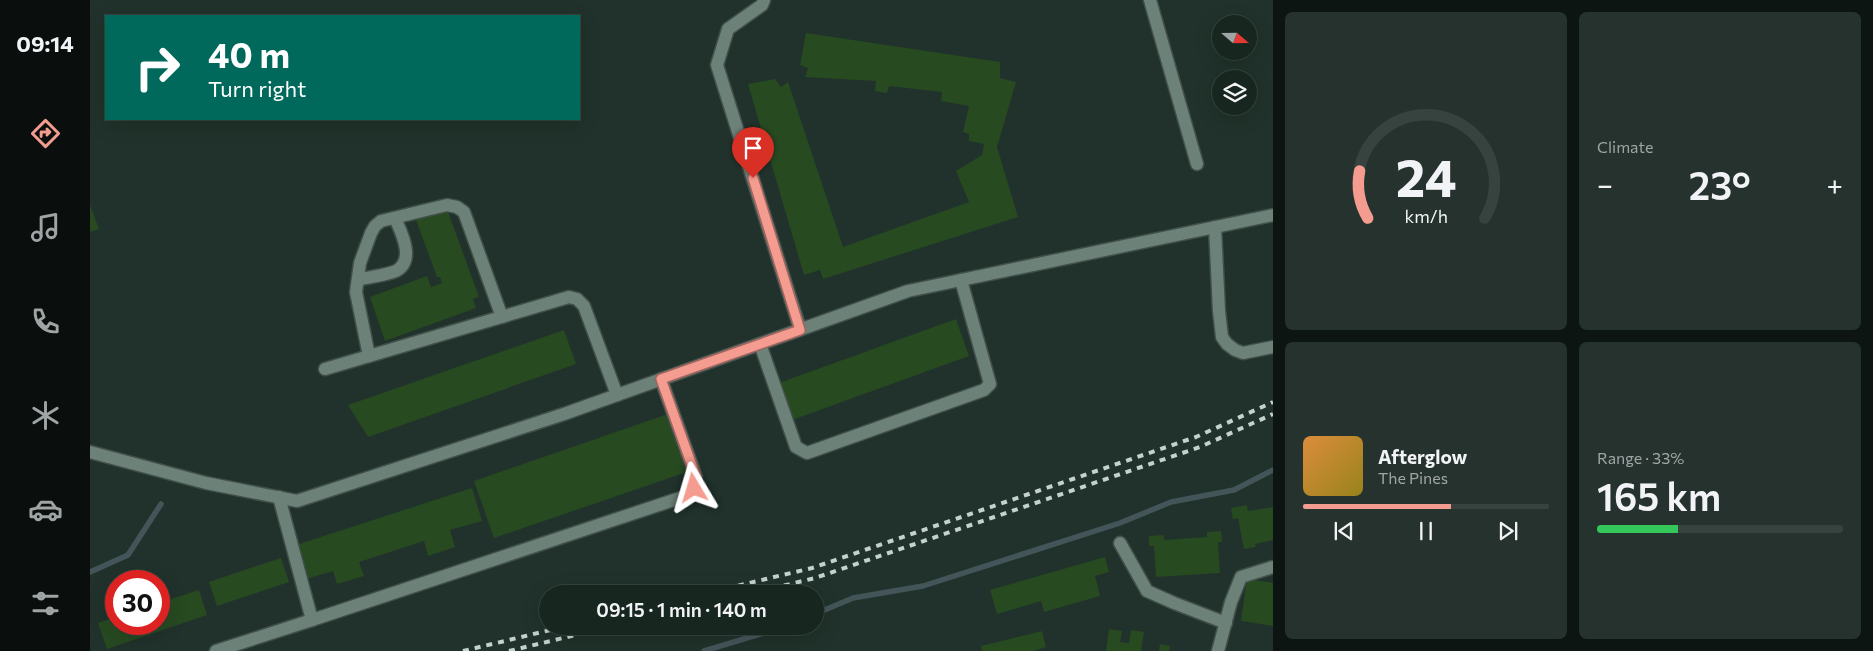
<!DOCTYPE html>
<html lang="en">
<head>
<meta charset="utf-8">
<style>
  :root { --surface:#182620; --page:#25322d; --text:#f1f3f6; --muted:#9fa5a5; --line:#36433e; --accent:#f59c90 }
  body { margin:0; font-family:Commissioner,sans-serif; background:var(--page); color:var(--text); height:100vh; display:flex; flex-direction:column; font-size:19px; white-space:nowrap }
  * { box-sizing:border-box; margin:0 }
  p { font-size:16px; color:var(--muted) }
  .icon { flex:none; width:28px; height:28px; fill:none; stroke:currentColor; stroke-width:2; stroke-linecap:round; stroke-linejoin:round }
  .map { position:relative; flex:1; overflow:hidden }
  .side { display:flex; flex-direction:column; gap:12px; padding:12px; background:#0d1512; width:600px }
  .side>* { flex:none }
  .hud { position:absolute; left:15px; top:15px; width:475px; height:105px; border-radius:0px; box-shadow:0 5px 20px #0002,0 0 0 1px var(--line); background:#00695c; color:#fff; overflow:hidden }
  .needle { width:32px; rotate:110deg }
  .tools { position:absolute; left:1122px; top:15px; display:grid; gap:10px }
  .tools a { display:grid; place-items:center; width:45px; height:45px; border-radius:50%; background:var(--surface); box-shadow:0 5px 20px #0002,0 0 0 1px var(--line); font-size:25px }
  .speed { position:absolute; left:15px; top:570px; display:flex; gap:10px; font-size:25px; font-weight:700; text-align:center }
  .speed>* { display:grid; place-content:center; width:65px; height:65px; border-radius:50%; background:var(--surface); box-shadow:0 5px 20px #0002,0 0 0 1px var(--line); line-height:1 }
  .speed .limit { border:8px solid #d22; background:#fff; color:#111 }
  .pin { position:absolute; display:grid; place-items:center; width:42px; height:42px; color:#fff; margin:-51px -21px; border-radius:50% 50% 50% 0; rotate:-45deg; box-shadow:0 0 5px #0007 }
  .pin .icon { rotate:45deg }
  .me { position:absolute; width:55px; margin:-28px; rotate:353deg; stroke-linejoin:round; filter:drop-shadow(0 0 4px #0008) }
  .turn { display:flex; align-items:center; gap:18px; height:105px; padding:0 20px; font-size:22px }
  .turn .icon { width:65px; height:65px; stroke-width:2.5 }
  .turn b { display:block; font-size:35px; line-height:42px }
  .big { font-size:38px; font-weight:600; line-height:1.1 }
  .side .card { flex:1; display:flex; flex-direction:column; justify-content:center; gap:8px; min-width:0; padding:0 18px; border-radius:8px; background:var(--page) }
  .side .dial { align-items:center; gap:0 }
  .dial svg { height:130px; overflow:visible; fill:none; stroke:var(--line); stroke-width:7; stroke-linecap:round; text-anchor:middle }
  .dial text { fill:var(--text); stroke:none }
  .song { display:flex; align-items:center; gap:15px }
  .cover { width:60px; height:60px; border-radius:8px; background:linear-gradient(135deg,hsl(30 70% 55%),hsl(50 70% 35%)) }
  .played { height:5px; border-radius:2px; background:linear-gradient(90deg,var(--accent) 60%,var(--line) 60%) }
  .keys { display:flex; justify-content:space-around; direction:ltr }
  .heat { display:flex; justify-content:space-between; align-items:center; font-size:28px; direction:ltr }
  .charge { height:8px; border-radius:4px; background:linear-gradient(90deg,#34c759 33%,var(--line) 0) }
  .side .tiles { flex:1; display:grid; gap:12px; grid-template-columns:repeat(2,1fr) }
  .trip { position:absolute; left:449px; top:585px; width:285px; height:50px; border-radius:25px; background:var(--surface); box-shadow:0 5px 20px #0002,0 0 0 1px var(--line); font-weight:600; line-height:50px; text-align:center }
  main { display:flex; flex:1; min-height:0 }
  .dock { display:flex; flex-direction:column; width:90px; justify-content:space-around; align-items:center; background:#0a0f0d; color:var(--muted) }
  .dock .icon { width:35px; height:35px }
  .dock .selected { color:var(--accent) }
  .dock b { font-size:22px; color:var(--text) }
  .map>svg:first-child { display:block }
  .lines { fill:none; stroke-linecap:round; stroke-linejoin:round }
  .stream { stroke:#445559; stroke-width:5.5 }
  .building { fill:#274a21 }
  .minor-casing { stroke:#404f49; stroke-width:15 }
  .minor { stroke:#6c8178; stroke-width:12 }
  .rail { stroke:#c5d1cc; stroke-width:4; stroke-dasharray:6 6; stroke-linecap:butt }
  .route-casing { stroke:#9f655e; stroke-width:12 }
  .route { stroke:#f59c90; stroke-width:9 }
</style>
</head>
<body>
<main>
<nav class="dock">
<b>09:14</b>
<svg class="icon selected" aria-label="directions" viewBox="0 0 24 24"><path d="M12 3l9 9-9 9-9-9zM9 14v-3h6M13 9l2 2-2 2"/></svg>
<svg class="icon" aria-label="music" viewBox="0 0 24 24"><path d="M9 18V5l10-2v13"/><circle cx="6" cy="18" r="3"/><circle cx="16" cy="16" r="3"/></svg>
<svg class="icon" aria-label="phone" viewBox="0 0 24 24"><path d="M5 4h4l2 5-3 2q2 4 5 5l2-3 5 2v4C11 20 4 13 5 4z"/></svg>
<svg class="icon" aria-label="climate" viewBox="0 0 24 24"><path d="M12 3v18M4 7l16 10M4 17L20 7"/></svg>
<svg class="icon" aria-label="car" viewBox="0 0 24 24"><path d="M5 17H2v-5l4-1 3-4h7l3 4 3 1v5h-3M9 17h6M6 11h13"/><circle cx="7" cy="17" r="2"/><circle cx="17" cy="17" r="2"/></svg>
<svg class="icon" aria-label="filters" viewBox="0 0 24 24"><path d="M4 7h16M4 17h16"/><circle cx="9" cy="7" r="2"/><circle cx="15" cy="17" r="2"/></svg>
</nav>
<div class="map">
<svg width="1183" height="651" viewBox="0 0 1183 651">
  <rect width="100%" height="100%" fill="#20322b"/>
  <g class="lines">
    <g class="stream">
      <path d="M0 572 38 555 71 504"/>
      <path d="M725 614 763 598 833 586 1030 523 1081 502 1144 490 1183 470"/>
      <path d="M614 651 697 626"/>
    </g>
  </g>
  <g class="building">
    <path d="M716 33 910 62V78L926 82 907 147 928 217 733 279 730 270 714 275 658 84 685 79 691 87 698 82 753 247 879 202 866 171 892 155 894 144 879 141V134L873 132 879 106 851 101 852 92 799 86 797 93 785 91 786 81 715 77 718 68 710 65Z"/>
    <path d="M0 205 9 229 0 232Z"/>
    <path d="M357 209 389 297 383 299 386 308 295 341 280 297 337 276 341 287 352 283 350 277H347L326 220Z"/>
    <path d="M866 319 879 356 702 420 689 383Z"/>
    <path d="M474 330 486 364 278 437 258 405Z"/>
    <path d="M578 414 597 472 404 538 384 481Z"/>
    <path d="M382 488 392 521 360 530 365 547 338 556 334 541 269 562 274 576 247 584 243 571 216 579 206 545Z"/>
    <path d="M1157 505 1158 511 1183 507V540L1165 544 1166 547 1154 549 1148 518 1143 519 1141 508Z"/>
    <path d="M1131 531 1132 542H1128L1130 573 1066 577 1064 546H1059V536L1074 535V540L1117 537V532Z"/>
    <path d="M1015 557 1019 572 1005 576 1010 596 954 612 951 601 907 614 900 590Z"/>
    <path d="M191 558 199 582 127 606 119 582Z"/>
    <path d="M1157 579 1183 583V626L1151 621Z"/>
    <path d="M109 590 117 615 17 649 8 623 26 617V624H69V603Z"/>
    <path d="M1019 629 1032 631 1030 642 1039 643 1041 630 1054 632 1051 651H1016Z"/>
    <path d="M952 631 956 647 943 651H892L891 646Z"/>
    <path d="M1070 644 1080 646 1079 651H1069Z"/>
  </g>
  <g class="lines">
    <defs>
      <g id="minor">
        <path d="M674 0 672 5 638 29 627 65 710 329"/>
        <path d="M1060 0 1107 164"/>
        <path d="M1125 227 1129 311 1132 337 1137 344 1145 350 1153 353 1183 347"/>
        <path d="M268 280C278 277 297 275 306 271 326 260 311 232 305 218"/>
        <path d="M670 344 706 447 717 453 894 390 900 384 871 280"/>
        <path d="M279 356 266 292 270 263 281 233 285 226 291 221 357 205 367 207 374 212 412 317"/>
        <path d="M235 369 479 297 487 299 494 306 527 395"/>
        <path d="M0 452 116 483 207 501 474 414 818 291 1183 215"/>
        <path d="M189 497 222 620 602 494 606 477 571 379"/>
        <path d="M1030 543 1057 591 1084 603 1136 623"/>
        <path d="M126 651 222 620"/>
        <path d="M1128 651 1141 602 1151 577 1183 567"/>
      </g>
    </defs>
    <use href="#minor" class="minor-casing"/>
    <use href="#minor" class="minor"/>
    <g class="rail">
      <path d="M613 594 722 568 1106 437 1183 402"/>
      <path d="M659 594 725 578 1110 447 1183 414"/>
      <path d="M373 651 477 626"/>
      <path d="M419 651 523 626"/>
    </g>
  </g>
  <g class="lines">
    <defs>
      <path id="route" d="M604 488 606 477 571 379 710 330 663 178"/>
    </defs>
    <use href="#route" class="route-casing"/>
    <use href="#route" class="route"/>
  </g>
</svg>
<div class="tools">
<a><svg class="needle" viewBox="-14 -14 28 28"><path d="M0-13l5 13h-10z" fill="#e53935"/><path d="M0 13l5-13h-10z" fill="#9fa5a5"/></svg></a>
<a><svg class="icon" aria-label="layers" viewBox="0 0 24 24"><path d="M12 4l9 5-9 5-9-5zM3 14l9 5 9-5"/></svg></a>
</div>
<div class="speed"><div class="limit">30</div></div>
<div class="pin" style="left:663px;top:178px;background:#d93025"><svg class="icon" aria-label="arrive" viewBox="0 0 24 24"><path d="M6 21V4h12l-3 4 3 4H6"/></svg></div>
<svg class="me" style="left:604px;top:488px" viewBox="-20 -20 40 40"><path d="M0-17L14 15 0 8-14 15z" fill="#f59c90" stroke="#fff" stroke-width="4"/></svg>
<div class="trip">09:15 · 1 min · 140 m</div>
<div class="hud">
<div class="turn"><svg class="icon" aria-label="right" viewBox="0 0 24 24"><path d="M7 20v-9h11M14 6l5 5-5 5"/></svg><div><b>40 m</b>Turn right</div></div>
</div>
</div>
<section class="side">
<div class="tiles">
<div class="card dial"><svg viewBox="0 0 100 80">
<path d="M14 69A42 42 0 1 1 86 69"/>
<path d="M14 69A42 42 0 0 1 9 40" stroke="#f59c90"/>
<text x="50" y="56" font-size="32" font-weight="700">24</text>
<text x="50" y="72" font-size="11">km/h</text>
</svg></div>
<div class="card"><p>Climate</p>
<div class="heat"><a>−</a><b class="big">23°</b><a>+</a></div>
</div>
<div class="card">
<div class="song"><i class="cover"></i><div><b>Afterglow</b><p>The Pines</p></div></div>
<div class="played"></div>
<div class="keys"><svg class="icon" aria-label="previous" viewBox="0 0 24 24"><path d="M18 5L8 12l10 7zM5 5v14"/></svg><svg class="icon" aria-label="pause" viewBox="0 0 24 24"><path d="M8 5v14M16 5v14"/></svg><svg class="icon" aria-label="next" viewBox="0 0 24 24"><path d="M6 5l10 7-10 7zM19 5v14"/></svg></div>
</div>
<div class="card"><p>Range · 33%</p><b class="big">165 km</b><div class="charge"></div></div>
</div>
</section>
</main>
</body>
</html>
